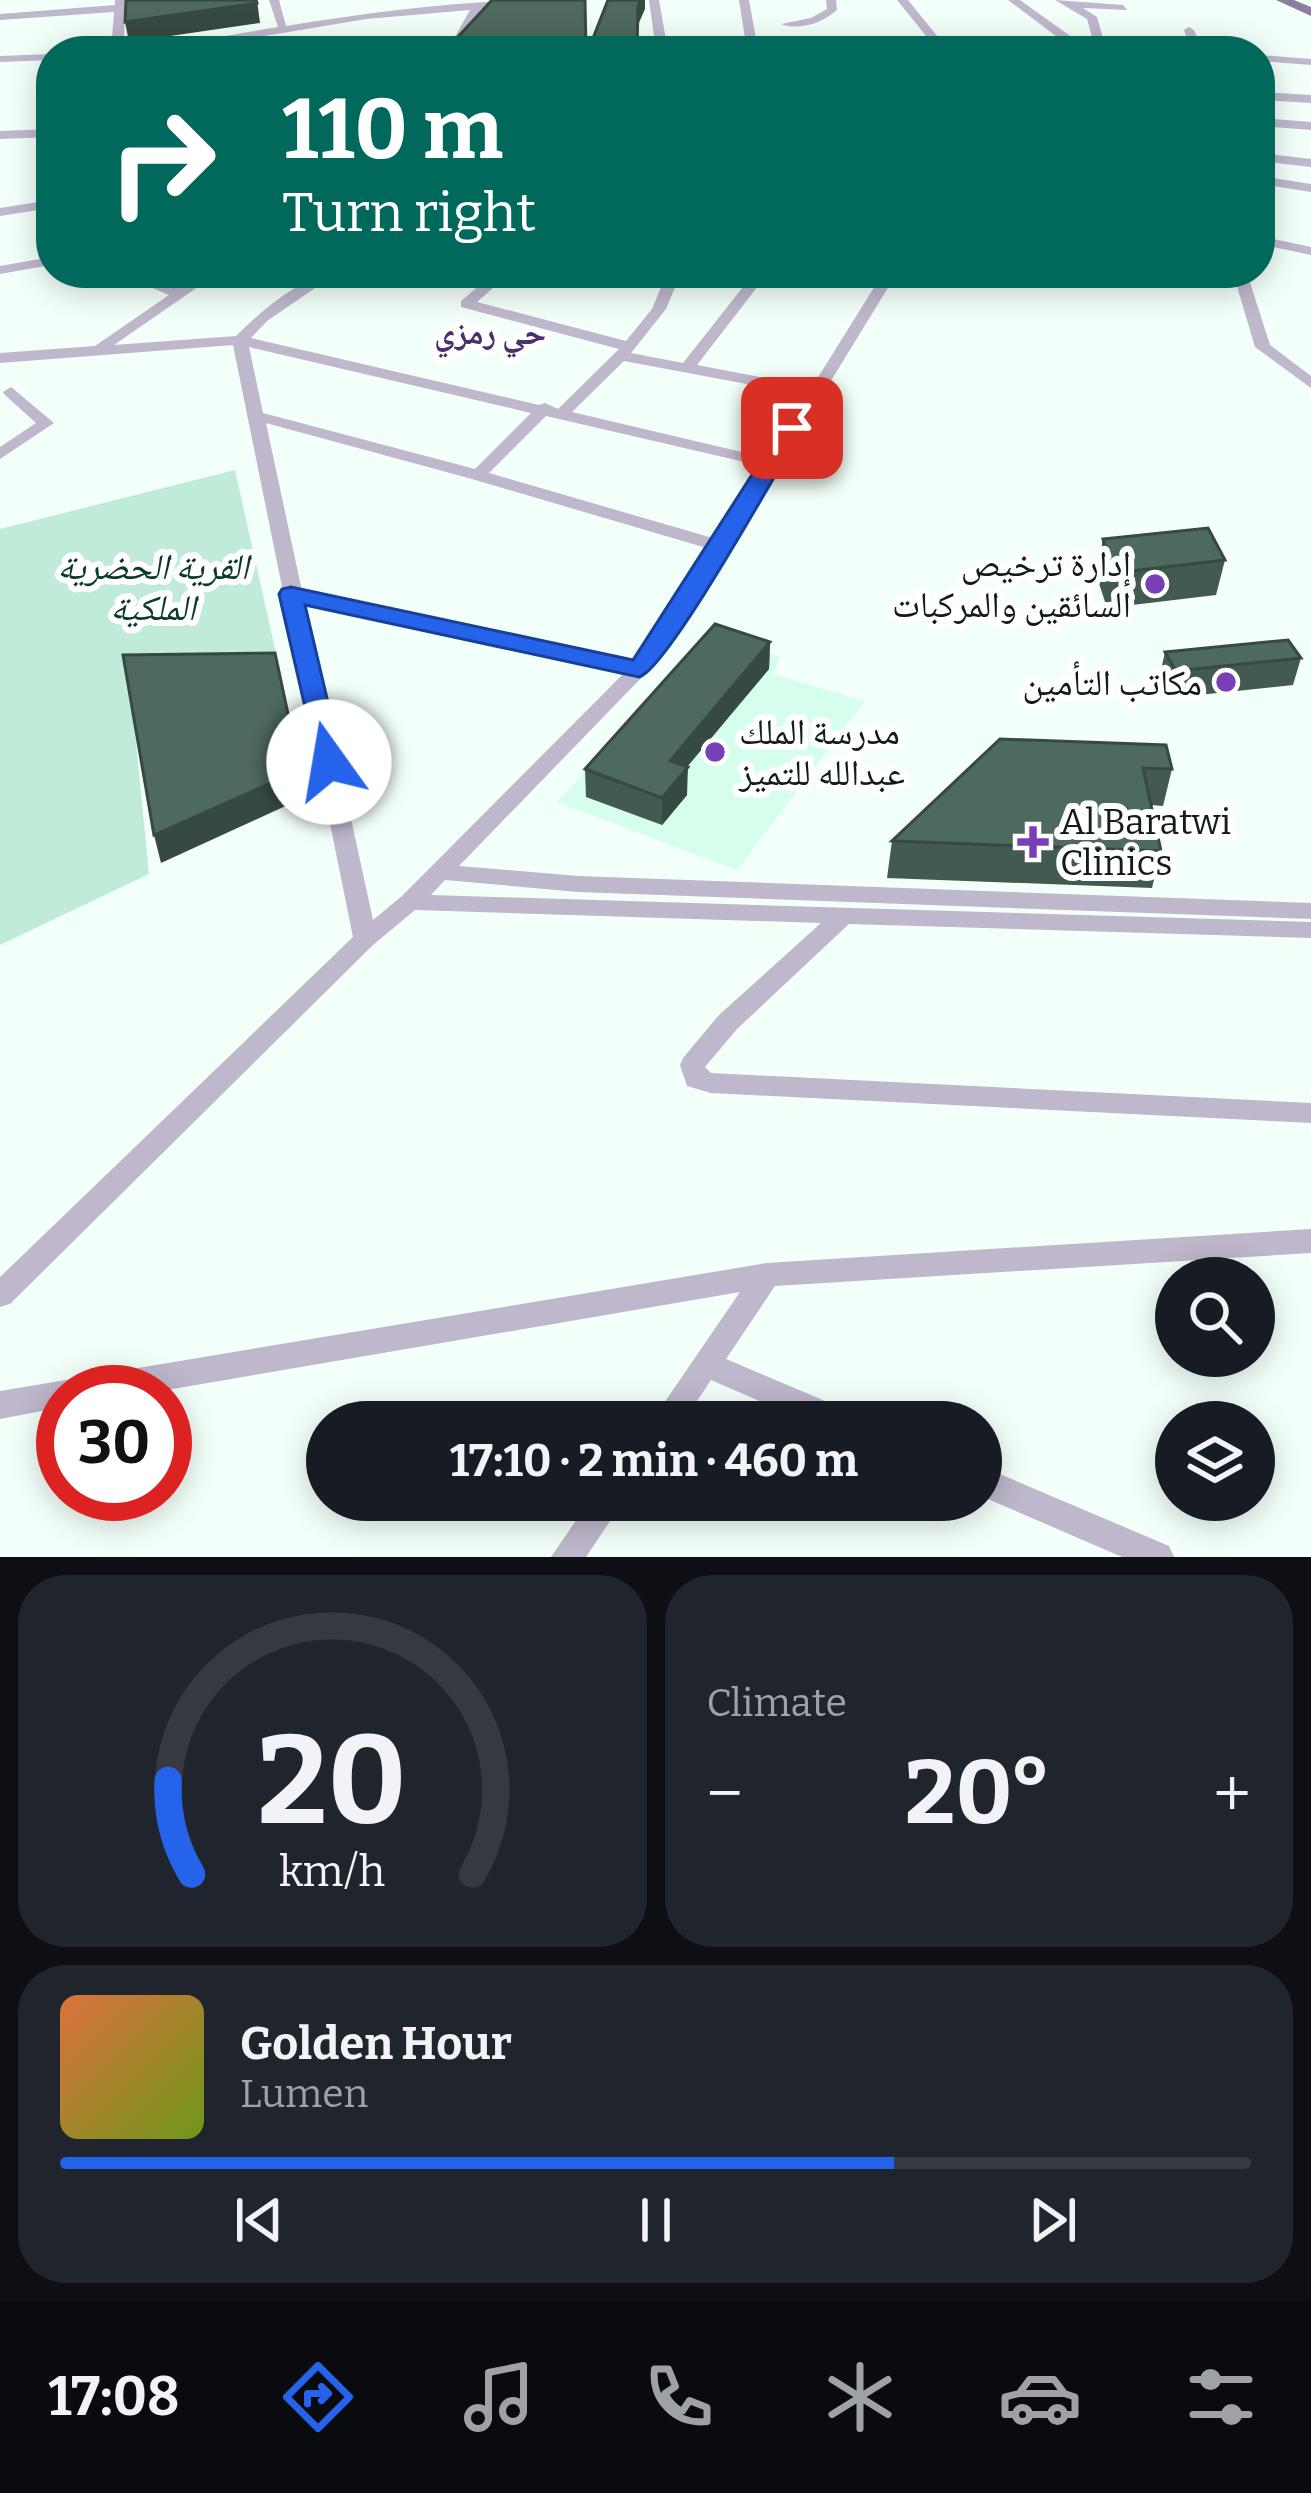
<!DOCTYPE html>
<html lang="en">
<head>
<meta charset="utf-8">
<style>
  :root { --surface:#171b24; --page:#20242c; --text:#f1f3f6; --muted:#9ea1a6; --line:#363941; --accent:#2563eb }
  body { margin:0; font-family:Bitter,"Noto Naskh Arabic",serif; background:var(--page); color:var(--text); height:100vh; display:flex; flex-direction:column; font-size:45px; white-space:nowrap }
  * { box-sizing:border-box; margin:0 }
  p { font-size:39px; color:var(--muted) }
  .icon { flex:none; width:66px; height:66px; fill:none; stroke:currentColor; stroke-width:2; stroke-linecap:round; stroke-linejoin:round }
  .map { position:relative; height:1557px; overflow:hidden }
  .panel { display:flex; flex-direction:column; gap:18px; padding:18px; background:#0d0f14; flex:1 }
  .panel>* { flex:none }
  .hud { position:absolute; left:36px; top:36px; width:1239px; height:252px; border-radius:48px; box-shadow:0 6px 30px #0003; background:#00695c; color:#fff; overflow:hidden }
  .fabs { position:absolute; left:1155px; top:1257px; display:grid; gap:24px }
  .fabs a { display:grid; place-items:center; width:120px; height:120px; border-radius:50%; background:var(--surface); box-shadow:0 6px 30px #0003; font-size:60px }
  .speed { position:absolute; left:36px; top:1365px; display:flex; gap:24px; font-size:60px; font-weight:700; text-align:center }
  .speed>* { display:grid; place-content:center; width:156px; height:156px; border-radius:50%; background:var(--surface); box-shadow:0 6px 30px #0003; line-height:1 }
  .speed .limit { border:18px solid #d22; background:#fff; color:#111 }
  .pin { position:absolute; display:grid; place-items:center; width:102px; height:102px; color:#fff; margin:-51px; border-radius:24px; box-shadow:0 6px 18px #0006 }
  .me { position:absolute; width:132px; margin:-66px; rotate:347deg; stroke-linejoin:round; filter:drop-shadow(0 0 9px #0008) }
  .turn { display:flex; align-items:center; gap:42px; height:252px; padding:0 48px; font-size:54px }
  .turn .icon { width:156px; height:156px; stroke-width:2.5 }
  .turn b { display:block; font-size:84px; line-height:102px }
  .big { font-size:90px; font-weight:700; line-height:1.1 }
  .panel .card { flex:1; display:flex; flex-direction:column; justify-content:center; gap:18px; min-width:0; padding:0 42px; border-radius:48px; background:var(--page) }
  .panel .dial { align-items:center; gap:0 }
  .dial svg { height:312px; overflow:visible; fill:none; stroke:var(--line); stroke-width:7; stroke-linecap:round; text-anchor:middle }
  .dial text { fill:var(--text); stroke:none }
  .song { display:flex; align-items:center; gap:36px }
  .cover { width:144px; height:144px; border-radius:18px; background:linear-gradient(135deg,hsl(20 70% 55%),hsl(80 70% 35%)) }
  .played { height:12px; border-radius:6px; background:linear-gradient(90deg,var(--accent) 70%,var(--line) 70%) }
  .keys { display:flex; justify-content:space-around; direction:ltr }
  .heat { display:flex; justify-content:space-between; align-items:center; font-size:66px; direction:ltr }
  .panel .tiles { flex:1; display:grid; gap:18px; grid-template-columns:1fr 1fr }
  .card:last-child { grid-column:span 2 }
  .trip { position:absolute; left:306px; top:1401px; width:696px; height:120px; border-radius:60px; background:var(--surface); box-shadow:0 6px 30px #0003; font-weight:700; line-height:120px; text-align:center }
  .tab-bar { display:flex; height:192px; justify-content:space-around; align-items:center; background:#090b0e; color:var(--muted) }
  .tab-bar .icon { width:84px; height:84px }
  .tab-bar .on { color:var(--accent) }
  .tab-bar b { font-size:54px; color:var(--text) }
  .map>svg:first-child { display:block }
  .built { fill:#d6feec }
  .green { fill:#c0ebd8 }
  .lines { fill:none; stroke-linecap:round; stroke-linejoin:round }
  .minor { fill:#bfb7cb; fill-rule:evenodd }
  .major { fill:#8c7ea2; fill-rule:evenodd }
  .wall { fill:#435a51 }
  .shaded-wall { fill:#374a42 }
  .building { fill:#4e695e; stroke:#374a42; stroke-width:3 }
  .route { fill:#2563eb; stroke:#184099; stroke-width:3 }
  .poi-dot { fill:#7840b6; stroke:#fff; stroke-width:4.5 }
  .labels { text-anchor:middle; stroke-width:12; stroke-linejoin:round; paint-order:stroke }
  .far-neighbourhood-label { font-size:33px; font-weight:bold; fill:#4a306b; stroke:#fff }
  .poi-label { font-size:36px; fill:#121d18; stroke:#fff; text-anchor:end }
  .park-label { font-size:36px; font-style:italic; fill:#0b3a2b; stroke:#fff }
</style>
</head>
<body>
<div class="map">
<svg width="1311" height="1557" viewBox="0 0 1311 1557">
  <rect width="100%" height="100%" fill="#f3fff9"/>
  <path class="built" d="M714 633 781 657 772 674 865 701 737 870 557 802Z"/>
  <path class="green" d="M235 470 280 671 130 682 149 874 0 945V529Z"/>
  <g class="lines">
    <g class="minor">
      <path d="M115 0H125L124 47 168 42 173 45 278 27 269 0H279L286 26C373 12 462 0 551 0L481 9 459 51H447L470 10 366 19 176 51H111L114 12 0 20V14L115 5Z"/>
      <path d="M649 0H659L668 51H656Z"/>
      <path d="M739 0H749L757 44 927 37 897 0H908L938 37 977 36 1064 42 1008 0H1020L1080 43 1094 44 1087 19 1055 0 1123 5 1127 10 1083 8 1097 17 1105 45 1154 51C1084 51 1014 41 944 43L946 46 940 49 932 44 747 51Z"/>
      <path d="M826 0H836L837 10C822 23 800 31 781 24L811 18 827 9Z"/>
      <path d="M1189 27 1194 30 1203 51H1191L1184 30Z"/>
      <path d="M51 54V60L0 62V56Z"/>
      <path d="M1260 55 1311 59V65L1260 61Z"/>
      <path d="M1260 92 1311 95V103L1260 100Z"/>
      <path d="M1260 118 1311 122V130L1260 126Z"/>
      <path d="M51 129V137L0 139V131Z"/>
      <path d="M1260 153 1311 159V167L1260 161Z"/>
      <path d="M1260 176 1311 184V192L1260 184Z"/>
      <path d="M51 200V208L0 216V208Z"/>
      <path d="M1260 236 1311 247V255L1260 244Z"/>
      <path d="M51 257V265L0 274V266Z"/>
      <path d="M117 273H137L179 288 201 273H218L114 345 236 336C259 313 304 273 337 273L267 321 251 338 539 405 545 403 558 409 619 349 461 307V301L494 273H510L477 302 626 341 652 309 667 273H681L666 309 631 353 683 363 754 273H768L697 365 812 387 883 273H897L675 635 646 673 459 866 578 876 1311 903V919L578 892 445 880 431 895 1311 922V938L849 924 737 1029 705 1067 711 1073 1311 1103V1123L711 1093 687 1086 680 1065 683 1058 719 1015 821 923 415 910 373 945 10 1304 0 1307V1277L353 937 233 345 0 363V353L95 346 169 295ZM249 347 531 413 475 469 263 413ZM624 361 806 395 767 458 572 412ZM546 416 762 466 716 539 489 473ZM266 423 472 479 710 549 660 629 634 662 302 591ZM304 602 625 672 402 896 373 920Z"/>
      <path d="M1233 273H1247L1270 345 1311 376V388L1255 347Z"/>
      <path d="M11 387 54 423 0 459V447L36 423 5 395 3 392Z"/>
      <path d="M1311 1229V1253L775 1286 726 1359 851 1412 856 1422H808L711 1380 683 1422H651L740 1292 155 1392H63V1407L0 1419V1391L767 1263Z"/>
      <path d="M981 1466 1169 1546 1174 1557H1122L981 1496Z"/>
      <path d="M590 1500H624L586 1557H551Z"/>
    </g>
    <path class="major" d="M1276 0H1294L1311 7V16Z"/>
  </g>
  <g class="wall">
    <path d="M1103 539 1225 560 1216 595 1107 608 1096 574Z"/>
    <path d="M770 642 769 669 687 767V795L662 825 586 797 585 769Z"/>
    <path d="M1165 652 1301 658 1293 685 1170 698 1159 679Z"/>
    <path d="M1000 739 1172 769 1163 806 1151 805 1161 851 1152 888 887 878 892 841Z"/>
  </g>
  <g class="shaded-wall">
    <path d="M257 0 260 23 129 42 125 22Z"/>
    <path d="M641 0H645V9L638 25V6Z"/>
    <path d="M770 642 769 669 669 788 670 761Z"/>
    <path d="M688 767 687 795 662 825V798Z"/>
    <path d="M300 770 305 797 161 863 154 835Z"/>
  </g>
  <g class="building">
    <path d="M126 0H256L257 3 125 22Z"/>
    <path d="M492 0H585L586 51H445Z"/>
    <path d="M608 0H641L638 6 637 51H588Z"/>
    <path d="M1208 528 1225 560 1114 573 1103 539Z"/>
    <path d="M715 624 770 642 670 761 688 767 662 798 585 769Z"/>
    <path d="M1288 640 1301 658 1176 671 1165 652Z"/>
    <path d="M275 653 300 770 154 835 123 655Z"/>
    <path d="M1000 739 1166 745 1172 769 1143 768 1161 851 892 841Z"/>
  </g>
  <path class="route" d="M792 421 803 428C780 465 668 669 639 677L305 605 342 762 338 768H319L279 594 282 589 291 587 633 660 782 428Z"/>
  <g class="poi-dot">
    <circle cx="1155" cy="584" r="12"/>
    <circle cx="1226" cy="682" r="12"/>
    <circle cx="715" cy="752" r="12"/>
    <path d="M1027 824h12v12h12v12h-12v12h-12v-12h-12v-12h12z"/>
  </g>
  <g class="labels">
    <g class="far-neighbourhood-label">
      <text x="490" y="344">حي رمزي</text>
    </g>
    <g class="poi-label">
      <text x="1131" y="576">إدارة ترخيص<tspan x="1131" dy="41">السائقين والمركبات</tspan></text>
      <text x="1202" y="695">مكاتب التأمين</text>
      <text x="739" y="744" text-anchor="start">مدرسة الملك<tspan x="739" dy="41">عبدالله للتميز</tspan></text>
      <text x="1060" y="834" text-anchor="start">Al Baratwi<tspan x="1060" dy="41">Clinics</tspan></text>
    </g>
    <g class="park-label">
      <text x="153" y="579">القرية الحضرية<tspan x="153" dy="41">الملكية</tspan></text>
    </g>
  </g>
</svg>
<div class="fabs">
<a><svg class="icon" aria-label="search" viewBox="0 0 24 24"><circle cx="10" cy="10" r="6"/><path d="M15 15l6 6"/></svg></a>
<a><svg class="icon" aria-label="layers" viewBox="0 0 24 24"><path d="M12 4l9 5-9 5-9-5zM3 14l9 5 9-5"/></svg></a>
</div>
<div class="speed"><div class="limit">30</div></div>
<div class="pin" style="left:792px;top:428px;background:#d93025"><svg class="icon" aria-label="arrive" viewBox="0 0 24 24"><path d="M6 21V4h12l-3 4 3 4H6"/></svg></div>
<svg class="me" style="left:329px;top:762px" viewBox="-20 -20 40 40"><circle r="19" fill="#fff"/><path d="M0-13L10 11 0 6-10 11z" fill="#2563eb"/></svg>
<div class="trip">17:10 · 2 min · 460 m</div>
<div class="hud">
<div class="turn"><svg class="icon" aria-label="right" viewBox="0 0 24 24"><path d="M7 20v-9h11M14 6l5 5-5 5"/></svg><div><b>110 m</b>Turn right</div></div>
</div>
</div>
<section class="panel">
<div class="tiles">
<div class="card dial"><svg viewBox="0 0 100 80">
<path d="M14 69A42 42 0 1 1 86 69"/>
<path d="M14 69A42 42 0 0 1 8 45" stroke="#2563eb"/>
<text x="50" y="56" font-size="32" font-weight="700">20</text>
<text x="50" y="72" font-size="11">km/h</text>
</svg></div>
<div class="card"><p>Climate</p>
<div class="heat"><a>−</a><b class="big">20°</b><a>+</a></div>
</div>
<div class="card">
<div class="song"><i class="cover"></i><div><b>Golden Hour</b><p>Lumen</p></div></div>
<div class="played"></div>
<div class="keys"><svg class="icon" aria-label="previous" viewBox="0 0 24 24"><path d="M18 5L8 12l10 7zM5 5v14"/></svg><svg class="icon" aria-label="pause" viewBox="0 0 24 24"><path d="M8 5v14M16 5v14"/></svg><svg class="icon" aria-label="next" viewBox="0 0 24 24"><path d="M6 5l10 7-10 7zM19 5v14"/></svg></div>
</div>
</div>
</section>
<nav class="tab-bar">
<b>17:08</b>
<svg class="icon on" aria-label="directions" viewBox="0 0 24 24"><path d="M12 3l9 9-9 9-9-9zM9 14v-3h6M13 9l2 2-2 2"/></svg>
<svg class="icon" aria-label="music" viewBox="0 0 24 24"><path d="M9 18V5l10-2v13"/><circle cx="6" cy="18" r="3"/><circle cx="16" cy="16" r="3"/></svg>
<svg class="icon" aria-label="phone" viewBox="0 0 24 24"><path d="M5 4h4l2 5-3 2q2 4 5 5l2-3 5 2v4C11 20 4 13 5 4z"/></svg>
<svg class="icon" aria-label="climate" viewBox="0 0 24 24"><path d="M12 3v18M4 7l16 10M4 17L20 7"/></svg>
<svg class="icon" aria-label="car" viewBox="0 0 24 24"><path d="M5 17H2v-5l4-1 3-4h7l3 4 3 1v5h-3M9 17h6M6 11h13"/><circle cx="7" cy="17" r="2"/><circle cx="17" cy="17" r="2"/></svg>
<svg class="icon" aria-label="filters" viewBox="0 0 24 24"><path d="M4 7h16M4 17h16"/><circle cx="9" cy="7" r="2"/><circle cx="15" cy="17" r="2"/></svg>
</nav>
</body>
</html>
